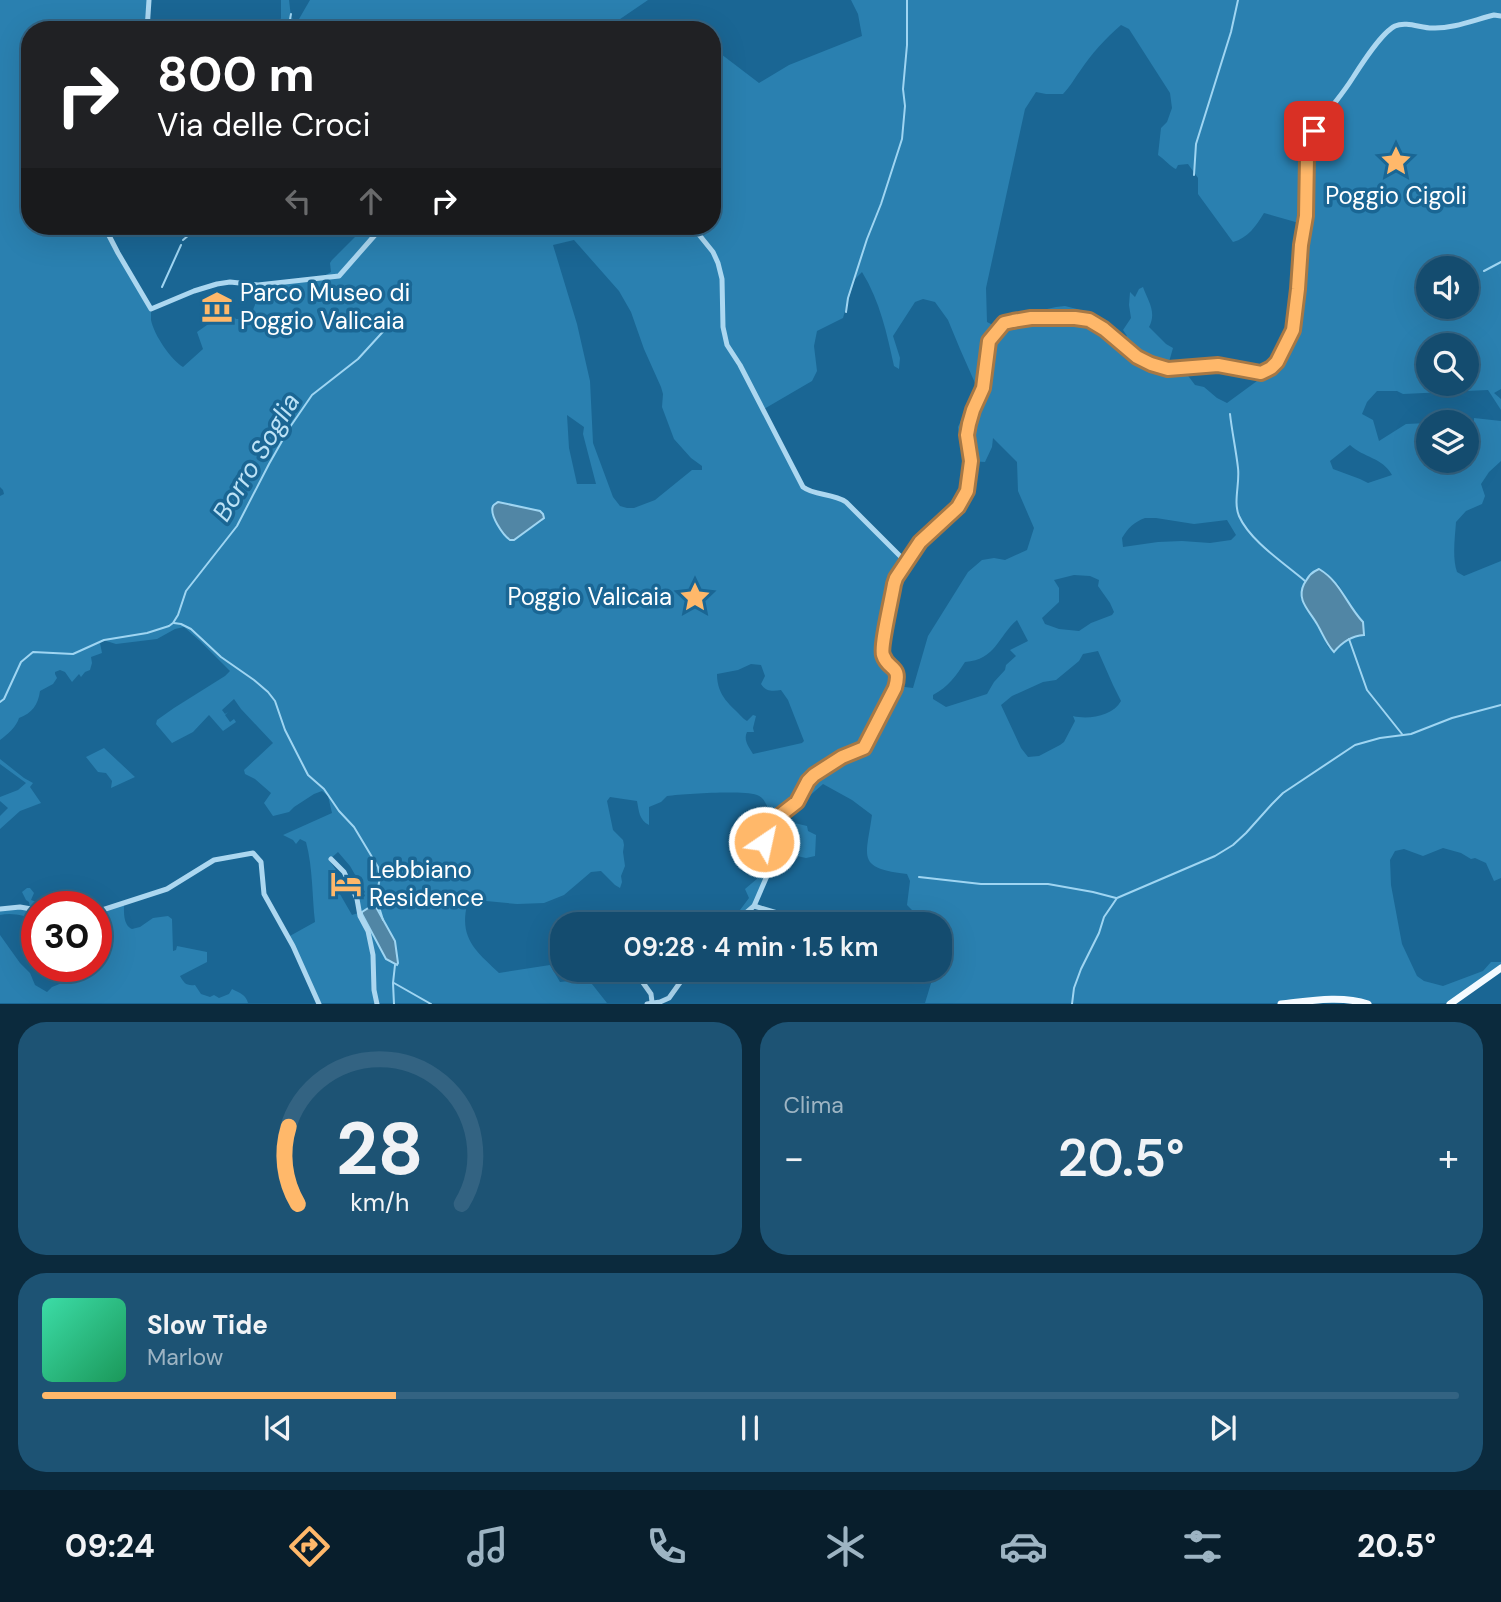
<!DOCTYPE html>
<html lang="it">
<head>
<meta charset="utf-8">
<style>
  :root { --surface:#144c6f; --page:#1d5374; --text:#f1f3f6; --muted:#9db4c3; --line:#336382; --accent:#ffb86a }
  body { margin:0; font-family:"DM Sans",sans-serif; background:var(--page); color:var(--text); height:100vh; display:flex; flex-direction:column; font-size:26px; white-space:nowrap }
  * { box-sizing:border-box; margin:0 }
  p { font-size:23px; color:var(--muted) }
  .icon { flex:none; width:38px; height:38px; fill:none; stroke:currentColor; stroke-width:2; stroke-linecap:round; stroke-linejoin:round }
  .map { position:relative; height:1004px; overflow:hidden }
  .drawer { display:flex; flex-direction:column; gap:18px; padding:18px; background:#0b2a3d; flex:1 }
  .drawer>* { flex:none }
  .hud { position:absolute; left:21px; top:21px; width:700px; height:214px; border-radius:28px; box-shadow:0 7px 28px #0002,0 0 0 2px var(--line); background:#202124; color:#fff; overflow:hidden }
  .tools { position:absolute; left:1416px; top:256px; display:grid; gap:14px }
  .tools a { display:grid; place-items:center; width:63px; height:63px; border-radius:50%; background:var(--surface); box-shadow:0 7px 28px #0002,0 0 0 2px var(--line); font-size:35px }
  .speed { position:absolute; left:21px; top:891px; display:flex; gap:14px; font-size:35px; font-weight:700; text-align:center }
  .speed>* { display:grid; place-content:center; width:91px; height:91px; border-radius:50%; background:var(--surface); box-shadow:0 7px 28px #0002,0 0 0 2px var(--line); line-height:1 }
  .speed .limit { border:10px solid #d22; background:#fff; color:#111 }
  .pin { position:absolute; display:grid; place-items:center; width:60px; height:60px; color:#fff; margin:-30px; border-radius:14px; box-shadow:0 4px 10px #0006 }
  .me { position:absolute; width:77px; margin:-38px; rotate:34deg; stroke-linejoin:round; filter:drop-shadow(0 0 5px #0008) }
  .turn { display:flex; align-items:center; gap:24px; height:147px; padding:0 21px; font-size:32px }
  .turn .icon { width:91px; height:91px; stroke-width:2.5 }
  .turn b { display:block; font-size:49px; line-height:60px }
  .lanes { display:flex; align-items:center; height:66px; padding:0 21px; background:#0003; justify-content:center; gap:35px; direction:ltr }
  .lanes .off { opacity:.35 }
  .big { font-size:52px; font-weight:600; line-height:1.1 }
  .drawer .card { flex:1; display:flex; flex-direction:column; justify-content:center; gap:10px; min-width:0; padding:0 24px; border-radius:28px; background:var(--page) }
  .drawer .dial { align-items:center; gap:0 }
  .dial svg { height:182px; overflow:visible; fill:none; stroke:var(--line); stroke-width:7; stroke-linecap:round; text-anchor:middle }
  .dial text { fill:var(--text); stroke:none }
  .song { display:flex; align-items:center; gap:21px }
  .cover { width:84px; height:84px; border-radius:10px; background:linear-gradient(135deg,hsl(160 70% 55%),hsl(150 70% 35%)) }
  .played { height:7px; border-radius:4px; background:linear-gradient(90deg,var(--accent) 25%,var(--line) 25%) }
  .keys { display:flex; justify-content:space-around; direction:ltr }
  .heat { display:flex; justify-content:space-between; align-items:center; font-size:38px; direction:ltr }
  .drawer .tiles { flex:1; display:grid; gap:18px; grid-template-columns:1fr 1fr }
  .card:last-child { grid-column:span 2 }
  .trip { position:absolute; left:550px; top:912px; width:402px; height:70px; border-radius:28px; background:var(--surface); box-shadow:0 7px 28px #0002,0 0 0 2px var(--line); font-weight:600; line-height:70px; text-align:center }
  .tab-bar { display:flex; height:112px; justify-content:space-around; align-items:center; background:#081e2c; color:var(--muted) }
  .tab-bar .icon { width:49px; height:49px }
  .tab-bar .selected { color:var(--accent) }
  .tab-bar b { font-size:32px; color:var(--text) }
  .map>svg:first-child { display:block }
  .green { fill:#2a80b0; fill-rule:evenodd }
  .water { fill:#5186a5; stroke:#9fd5f2; stroke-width:2 }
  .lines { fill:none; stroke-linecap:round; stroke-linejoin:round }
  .stream { stroke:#9fd5f2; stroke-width:2 }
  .minor { stroke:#acd7f0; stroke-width:5 }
  .major { stroke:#f4faff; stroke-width:7 }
  .route-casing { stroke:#a67845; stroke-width:18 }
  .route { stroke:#ffb86a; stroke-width:12 }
  .labels { text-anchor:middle; stroke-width:7; stroke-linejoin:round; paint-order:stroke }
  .poi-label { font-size:24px; fill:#fff; stroke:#1a6694; text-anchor:start }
  .water-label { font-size:26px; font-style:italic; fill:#bce2f6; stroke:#1a6694 }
</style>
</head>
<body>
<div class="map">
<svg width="1501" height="1004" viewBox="0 0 1501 1004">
  <rect width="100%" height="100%" fill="#1a6694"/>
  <g class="green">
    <path d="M0 0H149V15L154 30H30V226H104L151 309C151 313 151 317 151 320 154 335 171 360 183 367L203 349 197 332 207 325 231 314 236 319H251C253 304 260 301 258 285L319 279 331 272 330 263 332 260 364 228 367 231 376 226H712V200L718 193 712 182V55L721 54 759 83 789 65 862 36 858 14 851 0H1501V389L1494 393 1501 399V410L1488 390 1403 394 1397 391H1377L1367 402 1362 414 1373 420 1379 441 1406 424 1428 423V460H1466L1467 422 1474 423V418L1501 421V461L1489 472 1481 484 1485 496 1482 504 1466 511 1456 522C1455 538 1452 557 1457 572L1464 576 1501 561V878L1494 881 1486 863 1475 858 1471 859 1461 853 1443 848 1423 856 1404 849 1395 851 1390 860 1391 885 1402 944 1417 976 1424 981 1443 986 1483 971 1491 962H1501V968L1450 1003H925L935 970H940V957L946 944 940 938V924H913L918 916 907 905 910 881 907 874C856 868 866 858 872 815L852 800 823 784 782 820 807 826 808 831 816 835 815 856 806 858 775 851 753 906 733 924H721L726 918 740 910 749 898 745 889 758 878 759 860 754 844 751 842C750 835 757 831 762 826L760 823 768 808C765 802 763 797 757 795 741 790 686 794 667 796L661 802 649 807V825C639 820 639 811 637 801L610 797 607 801 613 830 623 840 624 845 623 852 625 866 621 876 622 882 620 888 615 885 601 871 591 872 564 895 544 903 517 904 486 901 467 905C459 939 477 952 499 973L550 965 560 982 588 979 607 1003H319L288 937 315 922C312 896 313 868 306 842L300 839 296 844 293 840 283 835 332 813 328 796 322 791 314 794 294 807 289 812 273 816 264 803 271 793 255 779 245 774 244 770 273 743 241 709 234 699 222 710 225 714 228 712 225 715 230 722 234 719 236 722 223 731 209 715 193 732 172 743 156 724 157 720 174 708 225 676 230 671 200 641 184 627 175 629 157 639 116 644 103 640 100 643 102 653 91 657 92 663 90 670 85 672 81 677 79 674 72 682 65 672 60 670 55 672V674L57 678 53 684 40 691C38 705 32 713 19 718 17 726 7 735 0 740V496L4 494 3 490 0 487ZM1121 25 1129 29 1170 93 1172 108 1167 122 1161 128 1158 155C1163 158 1172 168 1176 169L1178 165 1188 164 1198 178V194L1233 242C1248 238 1256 226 1264 213L1299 223 1295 230 1292 259 1300 261 1293 330 1271 368 1261 373 1257 381 1227 403 1217 398 1204 387 1195 385 1183 369 1169 362 1173 348 1166 344 1149 327C1157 312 1148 301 1143 287L1139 289 1135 297 1130 292 1129 305 1131 318 1123 330 1127 336 1124 338 1087 312 1077 309 1065 306 1056 307 1029 313 1031 318 1004 323 999 328 987 322 986 288 1025 109 1036 92 1046 94H1063C1070 87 1074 79 1080 71 1092 53 1105 39 1121 25ZM574 240 619 291 631 312 644 349 661 387 663 394 662 407 674 439 691 458 702 466V470H692L655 500 634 508H627L620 506 613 497 593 443 590 381 577 324 553 245ZM1428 268H1466V306H1428ZM862 272C880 301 887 334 894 366L899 369 900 358 893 336 915 302 923 299 935 302 948 320 960 349 975 383 974 392 958 427 960 444 970 461 985 462 992 447 993 438 1017 462 1018 491 1034 528 1027 550 1005 560 994 558 982 560 968 572 928 636 913 688 896 686 894 668 883 655 894 585 906 562 838 497 803 487 764 409 812 381 817 371 814 346 817 331 843 318 854 280ZM1428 345H1466V383H1428ZM567 415 584 427 583 434 596 484H577L569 448ZM1350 445C1364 458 1382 457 1392 475L1368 483 1360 479 1333 469 1330 461ZM513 506 540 511 542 521 514 540C498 531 498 526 492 509ZM1145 518H1156L1194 524 1227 520 1236 535 1231 540 1210 543 1182 541 1158 542 1123 547 1122 538C1128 528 1134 522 1145 518ZM1310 573 1338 584 1357 615 1363 622 1357 635 1346 640 1334 652 1328 647 1316 622 1301 598V590ZM1074 575 1090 576 1099 580 1098 586 1110 603 1114 612 1112 615 1091 623 1079 631 1059 629 1045 624 1042 618 1059 602V588L1054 580ZM1017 620 1028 641 1010 650 1016 656 1006 665 1005 670 994 682 987 694 946 707 933 699V695C948 687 956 676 965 662 996 660 998 636 1017 620ZM1098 651 1113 685 1121 701C1113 716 1088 720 1073 716L1075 721 1064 742 1060 745 1039 756 1028 757 1021 748 1001 705 1012 696 1043 682 1056 680 1079 661 1083 654ZM751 664 761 665 765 676 761 684C766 692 773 691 781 690L788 700 804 741 802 743 753 754C749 747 743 740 747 732H754L753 728 756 716 753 715 747 721 744 719C731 705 717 697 717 674L738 670ZM338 852 350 866 365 892 364 893 365 896 360 899 358 896 361 912 352 915 329 875 336 870 329 860ZM374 905 395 941 397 956 386 959 370 928 364 919Z"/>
    <path d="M281 0H289L291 17 294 20 299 19 310 0H648L604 30H277L281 18Z"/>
    <path d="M104 748 135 777 111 788 112 781 106 773 98 772 86 757Z"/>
    <path d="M0 759 24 778 33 783 30 787 41 803 20 811 0 829V816L8 808 0 801V797L18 790 26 783 0 764Z"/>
    <path d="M27 888H30L34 893 31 900 48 906H37V919C24 916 13 912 0 915V909L30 908 29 902 26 900 22 892Z"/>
    <path d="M124 904C124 912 123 925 132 929L140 927 153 918 168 916 172 919 173 951 176 950 177 946 207 952V962L180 976C184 983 186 986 195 985L201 994 210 997 214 995 219 998 229 994 232 989C240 993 246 995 248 1003H0V935L20 963 30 973 35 985 47 992 52 987 72 979 70 966H96V912Z"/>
  </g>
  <g class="water">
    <path d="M498 502 540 511 543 514 544 518 514 540H510C503 535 489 515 493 506 494 504 497 503 498 502Z"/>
    <path d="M1319 569C1341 582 1346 604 1363 622L1364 635C1351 636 1342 642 1334 652 1326 644 1323 634 1317 624 1309 610 1296 600 1304 584 1309 576 1310 573 1319 569Z"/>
    <path d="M373 905 376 907 395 941 398 963 397 965 386 959 362 914V912Z"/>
  </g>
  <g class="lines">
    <g class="stream">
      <path d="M288 30 291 14"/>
      <path d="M1194 175 1196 144 1231 32 1238 0"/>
      <path d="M183 240 189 235 186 226"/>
      <path d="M1484 271 1501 262"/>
      <path d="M162 287 181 245"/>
      <path d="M846 312 848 298 867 239 881 204 902 139 905 106 903 89 907 45V0"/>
      <path d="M1230 414C1232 432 1236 450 1238 468 1240 483 1233 502 1239 516 1250 541 1284 563 1305 581"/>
      <path d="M174 623 181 624 191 629 221 657 254 680 268 692 275 701 285 730 308 775 324 789 339 811 354 827 378 867 380 878 376 897 383 920"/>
      <path d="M1349 639 1367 690 1402 734"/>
      <path d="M0 702 4 699 21 662 33 652 73 654 104 640 147 633 169 626 173 623 178 615 186 591 237 526 269 464 290 427 312 395 358 359 390 324"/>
      <path d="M919 877 981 884H1048L1093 892 1116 898"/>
      <path d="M394 983 431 1004"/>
      <path d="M394 1004 393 983 395 965"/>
      <path d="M1072 1004 1074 988 1081 969 1099 933 1104 917 1117 898 1215 856 1233 845 1246 833 1272 804 1283 793 1355 745 1380 738 1411 734 1452 718 1501 705"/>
    </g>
    <g class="minor">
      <path d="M147 30 149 0"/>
      <path d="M104 226 118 253 151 309 194 291 217 284 230 282 258 285 339 276 375 235 389 226"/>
      <path d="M692 226 713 252 718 263 722 279 723 327 727 345 740 365 803 487C815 496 832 493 846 502L906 562"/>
      <path d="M331 859 344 872 357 899 360 916 368 931 373 955 374 990 377 1004"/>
      <path d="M754 906 814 924"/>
      <path d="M0 909 20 907 37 910"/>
      <path d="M96 912 167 889 214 860 253 853 261 862 264 894 293 946 319 1004"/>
      <path d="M733 924 754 906 770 869C773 858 766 852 764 842L769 826 774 820 797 802 805 787 814 775 842 757 864 748 895 688C902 664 888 671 883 655 879 645 891 598 894 585L896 578 920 542 958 507 967 491 970 461 967 435 969 423 973 410 983 388 989 341C993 334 999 326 1007 322 1021 317 1078 315 1091 321 1113 332 1128 354 1151 364 1177 375 1194 363 1219 365 1237 367 1257 381 1274 366 1279 361 1281 354 1284 348 1287 342 1291 335 1293 329 1301 304 1297 271 1301 245 1302 234 1305 224 1306 213 1307 194 1304 174 1308 155 1314 122 1335 106 1352 79 1361 65 1381 33 1395 26 1406 21 1421 28 1432 28 1452 29 1474 20 1494 15L1501 16"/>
      <path d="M634 970 651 994 652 1002"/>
      <path d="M647 1004 660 1002 669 998 689 970"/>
    </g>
    <g class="major">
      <path d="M1281 1004C1309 1001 1341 995 1368 1004"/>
      <path d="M1450 1004 1501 968"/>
    </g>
  </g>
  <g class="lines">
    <defs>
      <path id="route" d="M764 842 769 826 774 820 797 802 808 781 814 775 842 757 864 748 895 688C902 664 888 671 883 655 880 647 892 597 894 584L896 578 920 542 958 507 967 491 971 461 967 435 969 424 973 410 983 388 989 341 1004 323 1013 321 1031 318H1075L1089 320 1104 329 1137 357 1151 364 1168 369 1218 365 1261 373 1271 368 1277 362 1293 330 1298 289 1301 245 1306 216 1307 157 1314 131"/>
    </defs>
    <use href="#route" class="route-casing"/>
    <use href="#route" class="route"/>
  </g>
  <defs>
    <symbol id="sight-bare" viewBox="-9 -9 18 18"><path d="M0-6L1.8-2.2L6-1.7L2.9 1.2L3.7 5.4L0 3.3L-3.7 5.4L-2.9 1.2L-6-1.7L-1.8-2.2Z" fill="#ffb86a" stroke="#1a6694" stroke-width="2.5" paint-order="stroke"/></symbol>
    <symbol id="museum-bare" viewBox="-9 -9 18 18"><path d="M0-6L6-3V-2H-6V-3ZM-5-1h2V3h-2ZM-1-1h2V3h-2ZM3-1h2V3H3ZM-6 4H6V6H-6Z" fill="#ffb86a" stroke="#1a6694" stroke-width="2.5" paint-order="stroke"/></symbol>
    <symbol id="hotel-bare" viewBox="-9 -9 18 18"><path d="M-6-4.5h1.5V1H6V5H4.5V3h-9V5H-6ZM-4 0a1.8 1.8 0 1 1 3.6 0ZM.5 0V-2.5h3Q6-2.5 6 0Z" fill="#ffb86a" stroke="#1a6694" stroke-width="2.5" paint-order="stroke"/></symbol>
  </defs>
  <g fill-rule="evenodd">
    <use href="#sight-bare" x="1374" y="139" width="44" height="44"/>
    <use href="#museum-bare" x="195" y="285" width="44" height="44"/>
    <use href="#sight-bare" x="673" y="575" width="44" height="44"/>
    <use href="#hotel-bare" x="324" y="862" width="44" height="44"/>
  </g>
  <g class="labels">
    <g class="poi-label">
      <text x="1396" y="204" text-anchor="middle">Poggio Cigoli</text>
      <text x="240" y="301">Parco Museo di<tspan x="240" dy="28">Poggio Valicaia</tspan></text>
      <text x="672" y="605" text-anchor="end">Poggio Valicaia</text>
      <text x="369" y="878">Lebbiano<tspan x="369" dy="28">Residence</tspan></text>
    </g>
    <g class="water-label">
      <text transform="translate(256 457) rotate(-59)" y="9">Borro Soglia</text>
    </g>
  </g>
</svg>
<div class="tools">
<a><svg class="icon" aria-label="sound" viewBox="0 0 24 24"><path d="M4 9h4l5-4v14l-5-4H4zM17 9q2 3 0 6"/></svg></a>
<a><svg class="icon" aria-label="search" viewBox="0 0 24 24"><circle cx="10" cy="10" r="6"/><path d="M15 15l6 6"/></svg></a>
<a><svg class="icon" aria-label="layers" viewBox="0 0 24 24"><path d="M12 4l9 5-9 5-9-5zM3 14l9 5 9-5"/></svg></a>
</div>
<div class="speed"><div class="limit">30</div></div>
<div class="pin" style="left:1314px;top:131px;background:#d93025"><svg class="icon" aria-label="arrive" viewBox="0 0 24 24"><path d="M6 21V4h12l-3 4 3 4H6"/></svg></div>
<svg class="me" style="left:764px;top:842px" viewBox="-20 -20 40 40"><circle r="17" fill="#ffb86a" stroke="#fff" stroke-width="3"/><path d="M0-11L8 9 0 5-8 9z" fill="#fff"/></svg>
<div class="trip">09:28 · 4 min · 1.5 km</div>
<div class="hud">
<div class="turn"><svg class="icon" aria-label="right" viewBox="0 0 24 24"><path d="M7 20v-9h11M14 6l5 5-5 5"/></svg><div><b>800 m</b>Via delle Croci</div></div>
<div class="lanes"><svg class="icon off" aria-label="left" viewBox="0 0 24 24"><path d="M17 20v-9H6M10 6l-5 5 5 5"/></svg><svg class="icon off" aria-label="ahead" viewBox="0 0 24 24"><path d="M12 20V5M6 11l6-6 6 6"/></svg><svg class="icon" aria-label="right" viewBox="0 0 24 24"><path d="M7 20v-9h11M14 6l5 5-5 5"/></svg></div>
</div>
</div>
<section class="drawer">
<div class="tiles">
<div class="card dial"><svg viewBox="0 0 100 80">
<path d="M14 69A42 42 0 1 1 86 69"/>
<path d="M14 69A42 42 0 0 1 10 35" stroke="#ffb86a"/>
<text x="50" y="56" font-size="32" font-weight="700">28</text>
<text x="50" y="72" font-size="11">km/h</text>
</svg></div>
<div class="card"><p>Clima</p>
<div class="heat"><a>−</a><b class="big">20.5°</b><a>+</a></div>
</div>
<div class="card">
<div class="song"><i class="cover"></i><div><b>Slow Tide</b><p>Marlow</p></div></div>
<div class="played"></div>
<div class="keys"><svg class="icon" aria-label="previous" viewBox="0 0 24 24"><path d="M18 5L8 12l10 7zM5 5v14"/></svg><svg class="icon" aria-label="pause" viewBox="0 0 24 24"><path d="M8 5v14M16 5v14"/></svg><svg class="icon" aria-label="next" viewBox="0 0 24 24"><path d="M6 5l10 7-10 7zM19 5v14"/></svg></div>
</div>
</div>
</section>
<nav class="tab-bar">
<b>09:24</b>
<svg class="icon selected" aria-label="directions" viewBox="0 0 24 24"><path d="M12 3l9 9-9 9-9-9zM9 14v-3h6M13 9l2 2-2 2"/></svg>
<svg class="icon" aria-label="music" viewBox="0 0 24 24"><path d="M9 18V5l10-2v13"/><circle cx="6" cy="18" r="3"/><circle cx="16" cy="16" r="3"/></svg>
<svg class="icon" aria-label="phone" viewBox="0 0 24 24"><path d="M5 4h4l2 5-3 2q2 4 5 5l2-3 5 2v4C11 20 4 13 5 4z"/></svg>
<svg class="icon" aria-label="climate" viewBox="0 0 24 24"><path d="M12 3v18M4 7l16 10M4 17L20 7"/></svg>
<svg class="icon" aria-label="car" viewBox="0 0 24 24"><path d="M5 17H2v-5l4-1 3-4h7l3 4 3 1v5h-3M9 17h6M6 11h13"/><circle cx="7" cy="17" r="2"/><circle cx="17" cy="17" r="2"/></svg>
<svg class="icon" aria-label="filters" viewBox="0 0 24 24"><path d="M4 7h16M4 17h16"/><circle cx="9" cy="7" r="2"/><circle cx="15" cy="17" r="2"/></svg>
<b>20.5°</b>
</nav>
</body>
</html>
